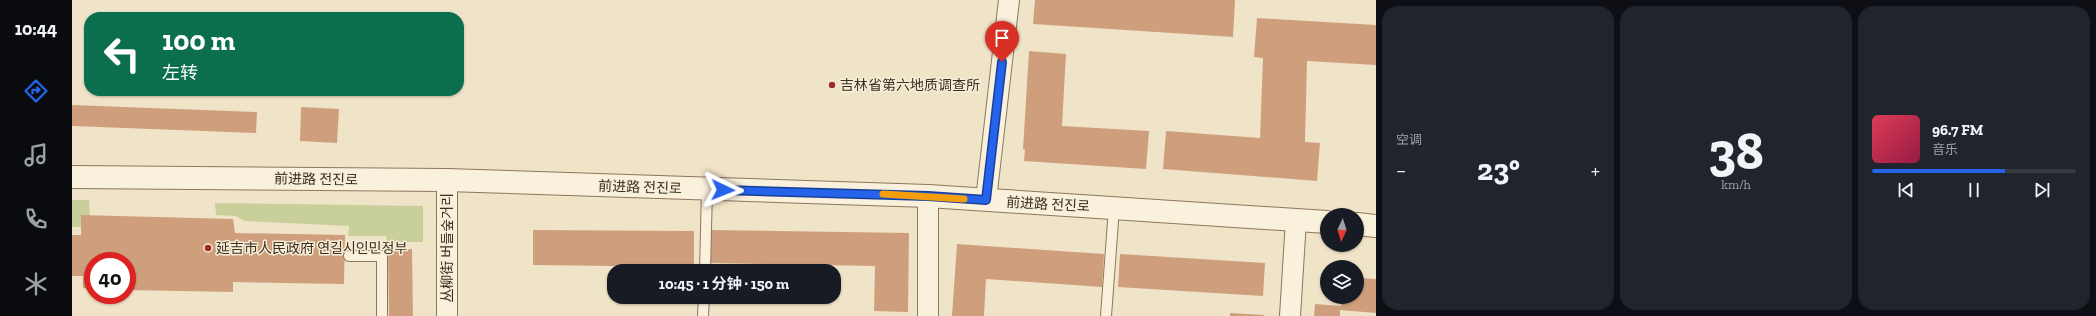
<!DOCTYPE html>
<html lang="zh">
<head>
<meta charset="utf-8">
<style>
  :root { --surface:#171b24; --page:#20242c; --text:#f1f3f6; --muted:#9ea1a6; --line:#363941; --accent:#2563eb }
  body { margin:0; font-family:"Zilla Slab","Noto Sans SC","Noto Sans KR",serif; background:var(--page); color:var(--text); height:100vh; display:flex; flex-direction:column; font-size:15px; white-space:nowrap }
  * { box-sizing:border-box; margin:0 }
  p { font-size:13px; color:var(--muted) }
  .icon { flex:none; width:22px; height:22px; fill:none; stroke:currentColor; stroke-width:2; stroke-linecap:round; stroke-linejoin:round }
  .map { position:relative; flex:1; overflow:hidden }
  .details { display:flex; flex-direction:column; gap:6px; padding:6px; background:#0d0f14; width:720px }
  .details>* { flex:none }
  .hud { position:absolute; left:12px; top:12px; width:380px; height:84px; border-radius:16px; box-shadow:0 1px 3px #0004; background:#0b6e4f; color:#fff; overflow:hidden }
  .needle { width:26px; rotate:184deg }
  .tools { position:absolute; left:1248px; top:208px; display:grid; gap:8px }
  .tools a { display:grid; place-items:center; width:44px; height:44px; border-radius:50%; background:var(--surface); box-shadow:0 1px 3px #0004; font-size:20px }
  .speed { position:absolute; left:12px; top:252px; display:flex; gap:8px; font-size:20px; font-weight:700; text-align:center }
  .speed>* { display:grid; place-content:center; width:52px; height:52px; border-radius:50%; background:var(--surface); box-shadow:0 1px 3px #0004; line-height:1 }
  .speed .limit { border:6px solid #d22; background:#fff; color:#111 }
  .pin { position:absolute; display:grid; place-items:center; width:34px; height:34px; color:#fff; margin:-41px -17px; border-radius:50% 50% 50% 0; rotate:-45deg; box-shadow:0 0 4px #0007 }
  .pin .icon { rotate:45deg }
  .me { position:absolute; width:44px; margin:-22px; rotate:92deg; stroke-linejoin:round; filter:drop-shadow(0 0 3px #0008) }
  .turn { display:flex; align-items:center; gap:14px; height:84px; padding:0 12px; font-size:18px }
  .turn .icon { width:52px; height:52px; stroke-width:2.5 }
  .turn b { display:block; font-size:28px; line-height:34px }
  .big { font-size:30px; font-weight:700; line-height:1.1 }
  .details .widget { flex:1; display:flex; flex-direction:column; justify-content:center; gap:6px; min-width:0; padding:0 14px; border-radius:16px; background:var(--page) }
  .details .dial { align-items:center; gap:0 }
  .dial b { font-size:52px; line-height:1 }
  .song { display:flex; align-items:center; gap:12px }
  .cover { width:48px; height:48px; border-radius:6px; background:linear-gradient(135deg,hsl(350 70% 55%),hsl(340 70% 35%)) }
  .played { height:4px; border-radius:2px; background:linear-gradient(90deg,var(--accent) 65%,var(--line) 65%) }
  .keys { display:flex; justify-content:space-around; direction:ltr }
  .heat { display:flex; justify-content:space-between; align-items:center; font-size:22px; direction:ltr }
  .details .tiles { flex:1; display:grid; gap:6px; grid-template-columns:repeat(3,1fr) }
  .trip { position:absolute; left:535px; top:264px; width:234px; height:40px; border-radius:16px; background:var(--surface); box-shadow:0 1px 3px #0004; font-weight:700; line-height:40px; text-align:center }
  main { display:flex; flex:1; min-height:0 }
  .dock { display:flex; flex-direction:column; width:72px; justify-content:space-around; align-items:center; background:#090b0e; color:var(--muted) }
  .dock .icon { width:28px; height:28px }
  .dock .selected { color:var(--accent) }
  .dock b { font-size:18px; color:var(--text) }
  .map>svg:first-child { display:block }
  .green { fill:#c9cf9b }
  .building { fill:#cf9f7d }
  .lines { fill:none; stroke-linecap:round; stroke-linejoin:round }
  .service-casing { stroke:#8d765c; stroke-width:12 }
  .minor-casing { stroke:#8d765c; stroke-width:22 }
  .tertiary-casing { stroke:#8d765c; stroke-width:24 }
  .service { stroke:#faf1dc; stroke-width:10 }
  .minor { stroke:#faf1dc; stroke-width:20 }
  .tertiary { stroke:#faf1dc; stroke-width:22 }
  .route-casing { stroke:#184099; stroke-width:10 }
  .route { stroke:#2563eb; stroke-width:7 }
  .slow { stroke:#f59e0b; stroke-width:7 }
  .poi-dot { fill:#9e2a2b; stroke:#f7eed8; stroke-width:1.5 }
  .labels { text-anchor:middle; stroke-width:3; stroke-linejoin:round; paint-order:stroke }
  .poi-label { font-size:14px; fill:#3d2e20; stroke:#f7eed8; text-anchor:start }
  .street-label { font-size:14px; fill:#3d2e20; stroke:#f7eed8 }
</style>
</head>
<body>
<main>
<nav class="dock">
<b>10:44</b>
<svg class="icon selected" aria-label="directions" viewBox="0 0 24 24"><path d="M12 3l9 9-9 9-9-9zM9 14v-3h6M13 9l2 2-2 2"/></svg>
<svg class="icon" aria-label="music" viewBox="0 0 24 24"><path d="M9 18V5l10-2v13"/><circle cx="6" cy="18" r="3"/><circle cx="16" cy="16" r="3"/></svg>
<svg class="icon" aria-label="phone" viewBox="0 0 24 24"><path d="M5 4h4l2 5-3 2q2 4 5 5l2-3 5 2v4C11 20 4 13 5 4z"/></svg>
<svg class="icon" aria-label="climate" viewBox="0 0 24 24"><path d="M12 3v18M4 7l16 10M4 17L20 7"/></svg>
</nav>
<div class="map">
<svg width="1304" height="316" viewBox="0 0 1304 316">
  <rect width="100%" height="100%" fill="#f0e4c8"/>
  <g class="green">
    <path d="M0 200H17L18 216H9V227H0Z"/>
    <path d="M143 203 351 206V242H315L314 236H276L277 226 173 221 163 216 144 215Z"/>
  </g>
  <g class="building">
    <path d="M963 0H1163L1161 37 961 24Z"/>
    <path d="M1185 18 1304 25V65L1235 61 1233 142 1248 143 1245 181 1091 169 1094 131 1188 138 1191 58 1182 57Z"/>
    <path d="M957 51 994 54 990 126 1077 131 1074 169 952 161 953 149H951Z"/>
    <path d="M0 105 185 112 184 133 0 126Z"/>
    <path d="M229 107 267 109 265 143 228 141Z"/>
    <path d="M9 215 161 219 163 233 273 235 272 284 161 282V292L55 290V261H21V289L11 288V276H0V235H9Z"/>
    <path d="M461 230 622 231V267L461 265Z"/>
    <path d="M639 230 837 233 836 312 802 311 803 266 639 263Z"/>
    <path d="M885 244 1032 254 1030 287 914 279 912 316H880Z"/>
    <path d="M340 249 341 316H317L316 250Z"/>
    <path d="M1048 254 1193 263 1191 296 1046 287Z"/>
    <path d="M1285 278 1304 279V313L1268 310V316H1242L1243 304 1269 306 1270 297H1285Z"/>
    <path d="M1158 313 1192 315V316H1158Z"/>
  </g>
  <g class="lines">
    <defs>
      <g id="service">
        <path d="M277 256H310V316"/>
        <path d="M633 271 635 189"/>
        <path d="M631 316 632 297"/>
        <path d="M1034 316 1042 208"/>
      </g>
      <g id="minor">
        <path d="M914 200 937 0"/>
        <path d="M375 316V180"/>
        <path d="M856 316V196"/>
        <path d="M1218 316 1224 220"/>
      </g>
      <g id="tertiary">
        <path d="M0 177 375 180 856 196 1255 222"/>
        <path d="M1285 224 1304 226"/>
      </g>
    </defs>
    <use href="#service" class="service-casing"/>
    <use href="#minor" class="minor-casing"/>
    <use href="#tertiary" class="tertiary-casing"/>
    <use href="#service" class="service"/>
    <use href="#minor" class="minor"/>
    <use href="#tertiary" class="tertiary"/>
  </g>
  <g class="lines">
    <defs>
      <path id="route" d="M651 190 856 196 914 200 930 62"/>
    </defs>
    <use href="#route" class="route-casing"/>
    <use href="#route" class="route"/>
    <path class="slow" d="M811 194 892 199"/>
  </g>
  <g class="poi-dot">
    <circle cx="760" cy="85" r="4"/>
    <circle cx="136" cy="248" r="4"/>
  </g>
  <g class="labels">
    <g class="poi-label">
      <text x="768" y="90">吉林省第六地质调查所</text>
      <text x="144" y="253">延吉市人民政府 연길시인민정부</text>
    </g>
    <g class="street-label">
      <text transform="translate(244 179) rotate(1)" y="5">前进路 전진로</text>
      <text transform="translate(568 187) rotate(2)" y="5">前进路 전진로</text>
      <text transform="translate(976 204) rotate(3)" y="5">前进路 전진로</text>
      <text transform="translate(375 248) rotate(-90)" y="5">丛柳街 버들숲거리</text>
    </g>
  </g>
</svg>
<div class="tools">
<a><svg class="needle" viewBox="-14 -14 28 28"><path d="M0-13l5 13h-10z" fill="#e53935"/><path d="M0 13l5-13h-10z" fill="#9ea1a6"/></svg></a>
<a><svg class="icon" aria-label="layers" viewBox="0 0 24 24"><path d="M12 4l9 5-9 5-9-5zM3 14l9 5 9-5"/></svg></a>
</div>
<div class="speed"><div class="limit">40</div></div>
<div class="pin" style="left:930px;top:62px;background:#d93025"><svg class="icon" aria-label="arrive" viewBox="0 0 24 24"><path d="M6 21V4h12l-3 4 3 4H6"/></svg></div>
<svg class="me" style="left:651px;top:190px" viewBox="-20 -20 40 40"><path d="M0-17L14 15 0 8-14 15z" fill="#2563eb" stroke="#fff" stroke-width="4"/></svg>
<div class="trip">10:45 · 1 分钟 · 150 m</div>
<div class="hud">
<div class="turn"><svg class="icon" aria-label="left" viewBox="0 0 24 24"><path d="M17 20v-9H6M10 6l-5 5 5 5"/></svg><div><b>100 m</b>左转</div></div>
</div>
</div>
<section class="details">
<div class="tiles">
<div class="widget"><p>空调</p>
<div class="heat"><a>−</a><b class="big">23°</b><a>+</a></div>
</div>
<div class="widget dial"><b>38</b><p>km/h</p></div>
<div class="widget">
<div class="song"><i class="cover"></i><div><b>96.7 FM</b><p>音乐</p></div></div>
<div class="played"></div>
<div class="keys"><svg class="icon" aria-label="previous" viewBox="0 0 24 24"><path d="M18 5L8 12l10 7zM5 5v14"/></svg><svg class="icon" aria-label="pause" viewBox="0 0 24 24"><path d="M8 5v14M16 5v14"/></svg><svg class="icon" aria-label="next" viewBox="0 0 24 24"><path d="M6 5l10 7-10 7zM19 5v14"/></svg></div>
</div>
</div>
</section>
</main>
</body>
</html>
